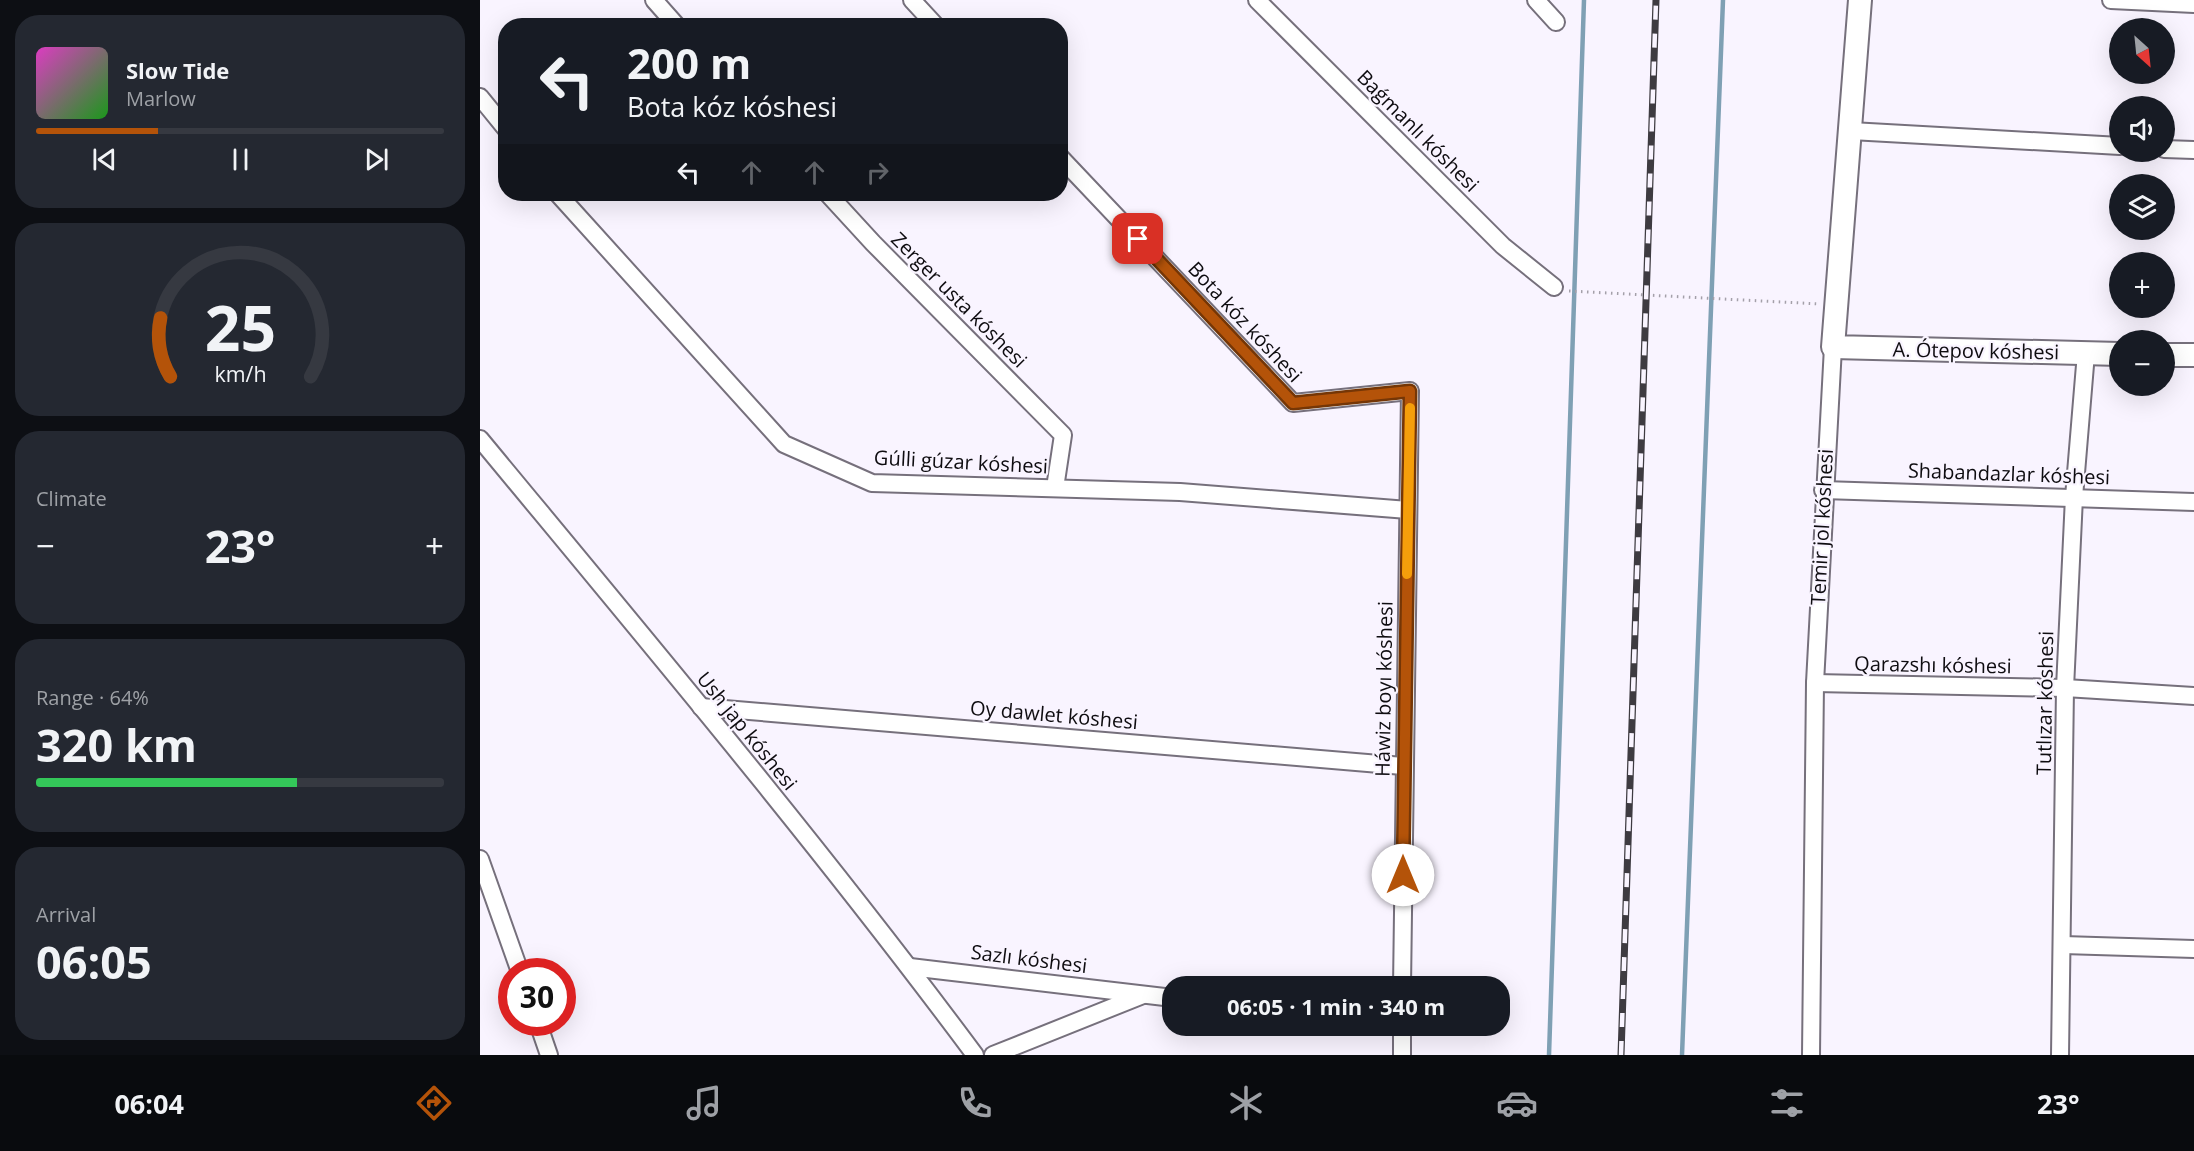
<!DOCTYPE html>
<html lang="en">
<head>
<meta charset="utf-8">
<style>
  :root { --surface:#171b24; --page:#242831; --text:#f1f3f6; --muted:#9ea1a6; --line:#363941; --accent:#b45309 }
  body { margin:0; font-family:"Open Sans",sans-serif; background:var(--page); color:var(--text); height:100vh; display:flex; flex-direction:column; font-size:22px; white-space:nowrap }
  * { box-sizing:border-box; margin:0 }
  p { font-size:20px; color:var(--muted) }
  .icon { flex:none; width:33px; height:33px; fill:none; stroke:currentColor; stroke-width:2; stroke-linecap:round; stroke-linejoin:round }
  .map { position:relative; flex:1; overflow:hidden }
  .drawer { display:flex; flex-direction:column; gap:15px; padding:15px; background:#0d0f14; width:480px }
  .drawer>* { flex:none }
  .hud { position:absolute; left:18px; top:18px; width:570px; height:183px; border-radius:24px; box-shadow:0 6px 24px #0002; background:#171b24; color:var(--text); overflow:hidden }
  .needle { width:39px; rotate:153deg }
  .buttons { position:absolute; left:1629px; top:18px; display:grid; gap:12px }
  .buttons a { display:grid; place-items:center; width:66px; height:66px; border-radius:50%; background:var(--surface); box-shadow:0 6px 24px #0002; font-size:30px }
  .speed { position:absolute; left:18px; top:958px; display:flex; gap:12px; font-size:30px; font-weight:700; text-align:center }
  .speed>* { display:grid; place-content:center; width:78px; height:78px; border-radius:50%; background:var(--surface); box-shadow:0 6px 24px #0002; line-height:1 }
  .speed .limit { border:9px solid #d22; background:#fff; color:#111 }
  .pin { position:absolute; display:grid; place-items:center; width:51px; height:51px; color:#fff; margin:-26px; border-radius:12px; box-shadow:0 3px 9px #0006 }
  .me { position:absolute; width:66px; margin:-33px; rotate:0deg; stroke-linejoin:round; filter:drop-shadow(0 0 4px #0008) }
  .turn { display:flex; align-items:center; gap:21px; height:126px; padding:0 30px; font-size:27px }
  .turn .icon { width:78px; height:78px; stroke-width:2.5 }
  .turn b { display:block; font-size:42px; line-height:51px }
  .lanes { display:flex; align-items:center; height:57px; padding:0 30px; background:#0003; justify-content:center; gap:30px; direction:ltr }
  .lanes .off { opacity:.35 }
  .big { font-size:45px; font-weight:700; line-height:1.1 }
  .drawer .card { flex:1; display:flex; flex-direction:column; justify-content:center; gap:9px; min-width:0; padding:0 21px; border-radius:24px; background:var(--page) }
  .drawer .dial { align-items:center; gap:0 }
  .dial svg { height:156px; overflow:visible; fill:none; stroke:var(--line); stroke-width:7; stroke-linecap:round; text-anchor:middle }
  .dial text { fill:var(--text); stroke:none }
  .song { display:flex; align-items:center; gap:18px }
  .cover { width:72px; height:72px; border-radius:9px; background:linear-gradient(135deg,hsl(310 70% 55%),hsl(120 70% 35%)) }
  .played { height:6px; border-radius:3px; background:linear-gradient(90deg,var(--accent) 30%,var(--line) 30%) }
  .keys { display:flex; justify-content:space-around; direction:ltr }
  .heat { display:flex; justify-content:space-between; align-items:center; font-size:33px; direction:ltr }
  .charge { height:9px; border-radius:4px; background:linear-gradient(90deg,#34c759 64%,var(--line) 0) }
  .trip { position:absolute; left:682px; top:976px; width:348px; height:60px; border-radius:24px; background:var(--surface); box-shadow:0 6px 24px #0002; font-weight:700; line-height:60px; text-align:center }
  .dock { display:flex; height:96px; justify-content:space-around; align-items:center; background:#090b0e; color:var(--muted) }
  .dock .icon { width:42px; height:42px }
  .dock .on { color:var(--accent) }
  .dock b { font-size:27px; color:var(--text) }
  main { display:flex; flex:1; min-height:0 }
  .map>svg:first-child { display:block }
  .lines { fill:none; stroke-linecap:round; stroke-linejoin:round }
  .stream { stroke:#7fa0b4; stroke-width:4.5 }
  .street-casing { stroke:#76707c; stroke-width:20 }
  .secondary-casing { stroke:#76707c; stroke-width:26 }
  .path { stroke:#a4a0a9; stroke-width:3; stroke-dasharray:1.5 4.5; stroke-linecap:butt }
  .street { stroke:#fff; stroke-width:16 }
  .secondary { stroke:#fff; stroke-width:22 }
  .rail-casing { stroke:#3e3b41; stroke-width:7 }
  .rail { stroke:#f9f4ff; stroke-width:4.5; stroke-dasharray:14; stroke-linecap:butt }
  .route-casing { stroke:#753606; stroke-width:15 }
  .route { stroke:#b45309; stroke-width:10 }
  .slow { stroke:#f59e0b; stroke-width:10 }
  .labels { text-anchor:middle; stroke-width:4.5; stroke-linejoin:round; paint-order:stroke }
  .street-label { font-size:20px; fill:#0e0c10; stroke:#f9f4ff }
</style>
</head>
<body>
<main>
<section class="drawer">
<div class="card">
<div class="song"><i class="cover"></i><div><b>Slow Tide</b><p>Marlow</p></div></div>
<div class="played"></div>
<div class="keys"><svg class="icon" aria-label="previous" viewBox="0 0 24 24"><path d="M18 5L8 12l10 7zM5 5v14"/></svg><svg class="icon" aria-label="pause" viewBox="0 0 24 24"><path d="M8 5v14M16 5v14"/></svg><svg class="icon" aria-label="next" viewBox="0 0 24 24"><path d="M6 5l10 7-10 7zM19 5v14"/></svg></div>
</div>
<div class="card dial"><svg viewBox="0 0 100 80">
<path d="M14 69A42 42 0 1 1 86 69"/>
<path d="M14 69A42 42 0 0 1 9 39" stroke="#b45309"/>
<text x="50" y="56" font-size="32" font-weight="700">25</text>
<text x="50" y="72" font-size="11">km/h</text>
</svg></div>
<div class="card"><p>Climate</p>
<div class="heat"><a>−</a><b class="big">23°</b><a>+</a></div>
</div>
<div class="card"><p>Range · 64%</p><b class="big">320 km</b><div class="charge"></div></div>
<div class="card"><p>Arrival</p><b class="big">06:05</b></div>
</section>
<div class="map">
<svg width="1714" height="1055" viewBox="0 0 1714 1055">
  <rect width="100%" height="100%" fill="#f9f4ff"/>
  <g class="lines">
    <g class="stream">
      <path d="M1069 1055 1104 0"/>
      <path d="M1202 1055 1243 0"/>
    </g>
    <defs>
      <g id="street">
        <path d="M174 0 197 26"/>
        <path d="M432 0 456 26"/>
        <path d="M777 0 1023 246 1074 287"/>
        <path d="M1056 0 1076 22"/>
        <path d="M1631 0 1714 4"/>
        <path d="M0 97 26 129"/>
        <path d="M1371 131 1640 146"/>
        <path d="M1684 149 1714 150"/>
        <path d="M580 157 813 403 930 391 922 987"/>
        <path d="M78 194 304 444 392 483 700 492 928 510"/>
        <path d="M348 194 393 243 583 435 575 488"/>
        <path d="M0 439C168 642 338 844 495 1055"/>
        <path d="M1343 490 1714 502"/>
        <path d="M1335 683 1585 688 1714 696"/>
        <path d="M221 707 923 766"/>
        <path d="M0 859 40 972"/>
        <path d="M1583 945 1714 949"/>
        <path d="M430 967 693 998"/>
        <path d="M58 1023 69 1055"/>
        <path d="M513 1055 663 995"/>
        <path d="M922 1055V1026"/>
        <path d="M1331 1055 1335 683 1353 347"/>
        <path d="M1580 1055 1585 688 1594 497 1606 353"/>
      </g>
      <g id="secondary">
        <path d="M1380 0 1353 347 1640 354"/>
        <path d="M1684 355H1714"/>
      </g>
    </defs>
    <use href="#street" class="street-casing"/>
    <use href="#secondary" class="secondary-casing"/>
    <path class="path" d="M1089 291 1340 304"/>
    <use href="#street" class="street"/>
    <use href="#secondary" class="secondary"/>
    <defs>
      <path id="rail" d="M1141 1055 1176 0"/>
    </defs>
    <use href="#rail" class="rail-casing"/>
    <use href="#rail" class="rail"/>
  </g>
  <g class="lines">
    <defs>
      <path id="route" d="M658 239 813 403 930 391 923 875"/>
    </defs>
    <use href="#route" class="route-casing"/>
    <use href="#route" class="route"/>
    <path class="slow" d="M927 574 930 408"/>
  </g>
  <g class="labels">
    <g class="street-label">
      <text transform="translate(938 131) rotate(45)" y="7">Baǵmanlı kóshesi</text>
      <text transform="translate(479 300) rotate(45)" y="7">Zerger usta kóshesi</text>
      <text transform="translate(765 322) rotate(47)" y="7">Bota kóz kóshesi</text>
      <text transform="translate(1496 351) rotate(1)" y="7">A. Ótepov kóshesi</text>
      <text transform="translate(481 462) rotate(3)" y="7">Gúlli gúzar kóshesi</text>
      <text transform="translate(1529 474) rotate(2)" y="7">Shabandazlar kóshesi</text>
      <text transform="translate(1342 527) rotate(-87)" y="7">Temir jol kóshesi</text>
      <text transform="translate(1453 665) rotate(1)" y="7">Qarazshı kóshesi</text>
      <text transform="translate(904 689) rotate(-89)" y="7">Háwiz boyı kóshesi</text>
      <text transform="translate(1565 703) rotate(-89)" y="7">Tutlızar kóshesi</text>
      <text transform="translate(574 715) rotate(5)" y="7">Oy dawlet kóshesi</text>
      <text transform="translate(267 731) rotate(51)" y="7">Ush jap kóshesi</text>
      <text transform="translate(549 959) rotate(7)" y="7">Sazlı kóshesi</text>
    </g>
  </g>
</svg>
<div class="buttons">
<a><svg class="needle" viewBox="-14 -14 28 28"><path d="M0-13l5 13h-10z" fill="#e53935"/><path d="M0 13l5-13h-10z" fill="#9ea1a6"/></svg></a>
<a><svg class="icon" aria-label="sound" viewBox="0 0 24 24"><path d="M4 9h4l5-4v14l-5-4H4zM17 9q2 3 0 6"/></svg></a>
<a><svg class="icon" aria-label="layers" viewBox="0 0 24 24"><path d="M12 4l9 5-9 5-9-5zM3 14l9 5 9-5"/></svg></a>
<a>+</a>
<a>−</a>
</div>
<div class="speed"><div class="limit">30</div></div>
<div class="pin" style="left:658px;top:239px;background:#d93025"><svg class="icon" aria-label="arrive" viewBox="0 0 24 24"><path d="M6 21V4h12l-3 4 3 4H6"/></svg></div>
<svg class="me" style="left:923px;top:875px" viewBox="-20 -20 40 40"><circle r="19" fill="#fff"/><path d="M0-13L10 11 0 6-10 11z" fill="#b45309"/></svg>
<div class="trip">06:05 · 1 min · 340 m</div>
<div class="hud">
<div class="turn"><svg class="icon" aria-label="left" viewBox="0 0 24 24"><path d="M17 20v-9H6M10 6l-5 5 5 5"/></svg><div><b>200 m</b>Bota kóz kóshesi</div></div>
<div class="lanes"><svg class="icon" aria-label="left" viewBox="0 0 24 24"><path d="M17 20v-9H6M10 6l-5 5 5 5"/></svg><svg class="icon off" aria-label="ahead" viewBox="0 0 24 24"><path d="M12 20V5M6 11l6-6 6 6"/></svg><svg class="icon off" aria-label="ahead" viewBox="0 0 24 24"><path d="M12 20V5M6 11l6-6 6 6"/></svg><svg class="icon off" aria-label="right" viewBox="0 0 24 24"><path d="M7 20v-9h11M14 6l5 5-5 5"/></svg></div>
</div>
</div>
</main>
<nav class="dock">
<b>06:04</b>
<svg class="icon on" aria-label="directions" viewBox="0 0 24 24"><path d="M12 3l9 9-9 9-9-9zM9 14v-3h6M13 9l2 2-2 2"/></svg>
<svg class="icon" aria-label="music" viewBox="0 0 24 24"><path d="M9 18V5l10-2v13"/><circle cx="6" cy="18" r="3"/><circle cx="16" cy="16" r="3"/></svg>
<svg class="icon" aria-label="phone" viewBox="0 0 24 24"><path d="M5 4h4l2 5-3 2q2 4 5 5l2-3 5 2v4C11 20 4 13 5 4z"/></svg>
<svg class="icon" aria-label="climate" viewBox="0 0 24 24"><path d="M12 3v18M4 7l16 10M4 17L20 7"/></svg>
<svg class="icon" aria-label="car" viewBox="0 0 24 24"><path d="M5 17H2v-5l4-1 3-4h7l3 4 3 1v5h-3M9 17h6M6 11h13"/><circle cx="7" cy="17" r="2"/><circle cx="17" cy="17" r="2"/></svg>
<svg class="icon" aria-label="filters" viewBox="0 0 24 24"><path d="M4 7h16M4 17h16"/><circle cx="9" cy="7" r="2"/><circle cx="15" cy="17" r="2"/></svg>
<b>23°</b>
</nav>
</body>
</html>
